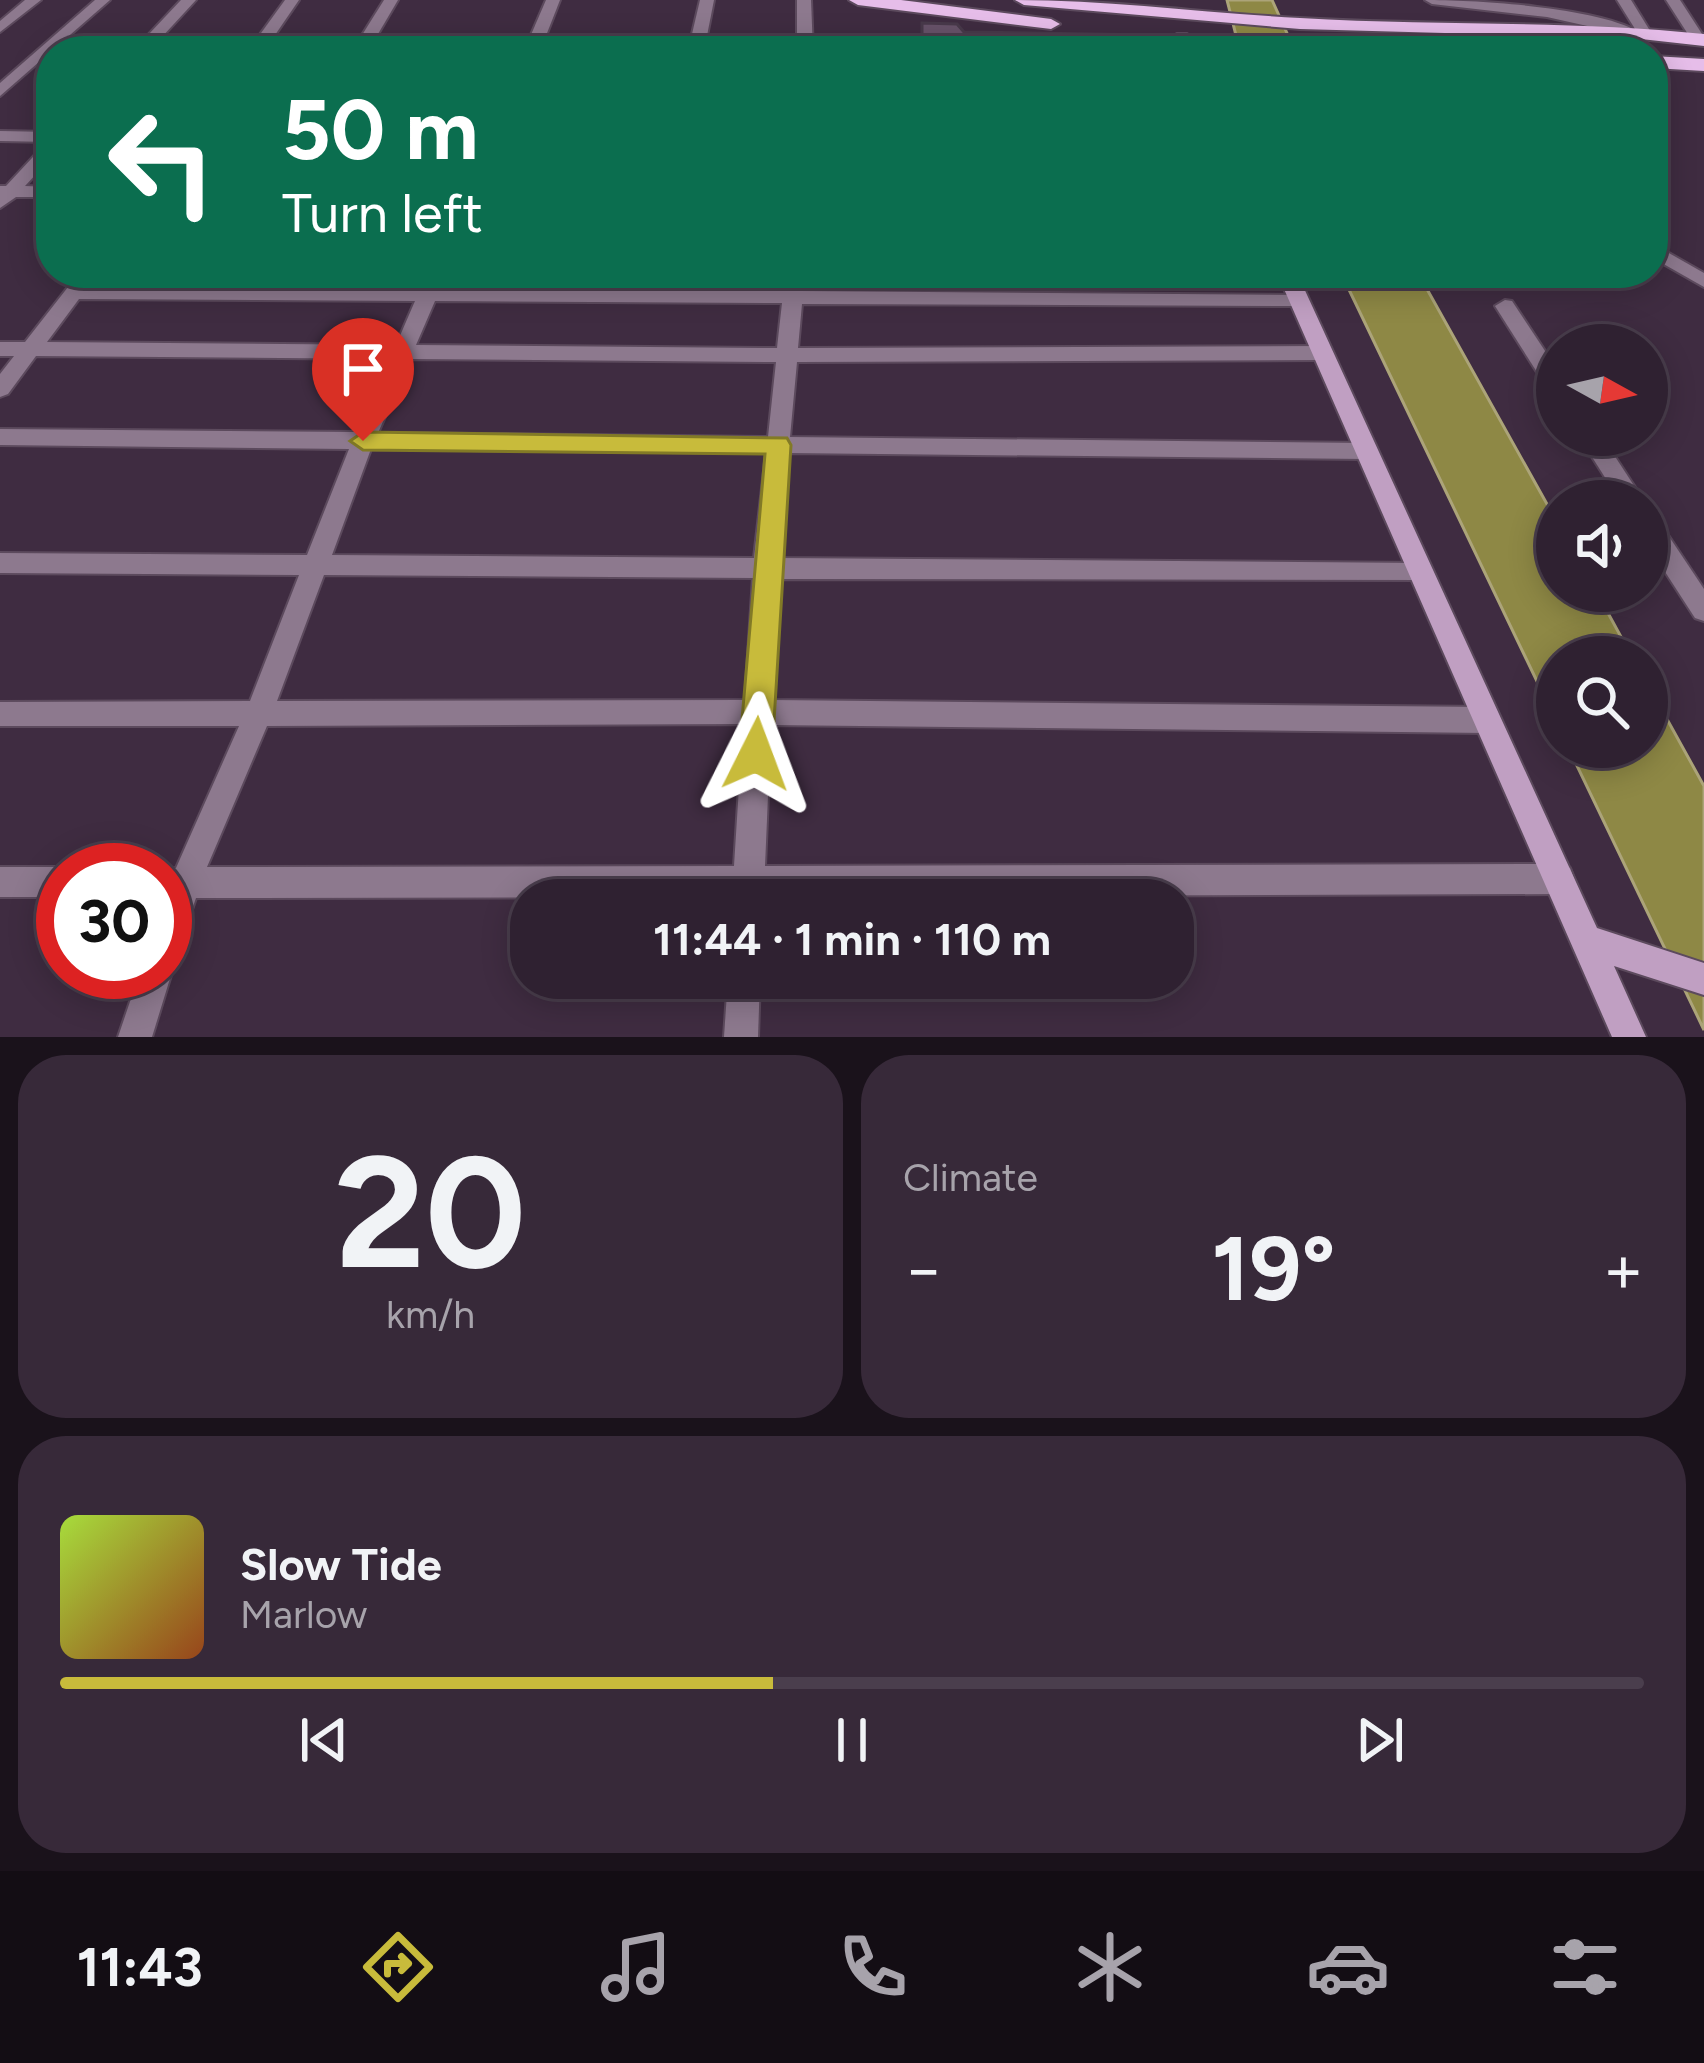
<!DOCTYPE html>
<html lang="en">
<head>
<meta charset="utf-8">
<style>
  :root { --surface:#2f2131; --page:#372939; --text:#f1f3f6; --muted:#a7a3ab; --line:#4a3e4d; --accent:#c8bb3b }
  body { margin:0; font-family:Figtree,sans-serif; background:var(--page); color:var(--text); height:100vh; display:flex; flex-direction:column; font-size:45px; white-space:nowrap }
  * { box-sizing:border-box; margin:0 }
  p { font-size:39px; color:var(--muted) }
  .icon { flex:none; width:66px; height:66px; fill:none; stroke:currentColor; stroke-width:2; stroke-linecap:round; stroke-linejoin:round }
  .map { position:relative; height:1037px; overflow:hidden }
  .panel { display:flex; flex-direction:column; gap:18px; padding:18px; background:#1a121b; flex:1 }
  .panel>* { flex:none }
  .guide { position:absolute; left:36px; top:36px; width:1632px; height:252px; border-radius:48px; box-shadow:0 6px 30px #0003,0 0 0 3px var(--line); background:#0b6e4f; color:#fff; overflow:hidden }
  .needle { width:78px; rotate:98deg }
  .fabs { position:absolute; left:1536px; top:324px; display:grid; gap:24px }
  .fabs a { display:grid; place-items:center; width:132px; height:132px; border-radius:50%; background:var(--surface); box-shadow:0 6px 30px #0003,0 0 0 3px var(--line); font-size:60px }
  .speed { position:absolute; left:36px; top:843px; display:flex; gap:24px; font-size:60px; font-weight:700; text-align:center }
  .speed>* { display:grid; place-content:center; width:156px; height:156px; border-radius:50%; background:var(--surface); box-shadow:0 6px 30px #0003,0 0 0 3px var(--line); line-height:1 }
  .speed .limit { border:18px solid #d22; background:#fff; color:#111 }
  .pin { position:absolute; display:grid; place-items:center; width:102px; height:102px; color:#fff; margin:-123px -51px; border-radius:50% 50% 50% 0; rotate:-45deg; box-shadow:0 0 12px #0007 }
  .pin .icon { rotate:45deg }
  .me { position:absolute; width:132px; margin:-66px; rotate:3deg; stroke-linejoin:round; filter:drop-shadow(0 0 9px #0008) }
  .turn { display:flex; align-items:center; gap:42px; height:252px; padding:0 48px; font-size:54px }
  .turn .icon { width:156px; height:156px; stroke-width:2.5 }
  .turn b { display:block; font-size:84px; line-height:102px }
  .big { font-size:90px; font-weight:700; line-height:1.1 }
  .panel .widget { flex:1; display:flex; flex-direction:column; justify-content:center; gap:18px; min-width:0; padding:0 42px; border-radius:48px; background:var(--page) }
  .panel .dial { align-items:center; gap:0 }
  .dial b { font-size:156px; line-height:1 }
  .song { display:flex; align-items:center; gap:36px }
  .cover { width:144px; height:144px; border-radius:18px; background:linear-gradient(135deg,hsl(80 70% 55%),hsl(20 70% 35%)) }
  .played { height:12px; border-radius:6px; background:linear-gradient(90deg,var(--accent) 45%,var(--line) 45%) }
  .keys { display:flex; justify-content:space-around; direction:ltr }
  .heat { display:flex; justify-content:space-between; align-items:center; font-size:66px; direction:ltr }
  .panel .tiles { flex:1; display:grid; gap:18px; grid-template-columns:1fr 1fr }
  .widget:last-child { grid-column:span 2 }
  .trip { position:absolute; left:510px; top:879px; width:684px; height:120px; border-radius:48px; background:var(--surface); box-shadow:0 6px 30px #0003,0 0 0 3px var(--line); font-weight:700; line-height:120px; text-align:center }
  .tabs { display:flex; height:192px; justify-content:space-around; align-items:center; background:#130d14; color:var(--muted) }
  .tabs .icon { width:84px; height:84px }
  .tabs .selected { color:var(--accent) }
  .tabs b { font-size:54px; color:var(--text) }
  .map>svg:first-child { display:block }
  .water { fill:#8e8845; stroke:#aca479; stroke-width:3 }
  .building { fill:#675269; stroke:#48394a; stroke-width:3 }
  .lines { fill:none; stroke-linecap:round; stroke-linejoin:round }
  .lane-casing { stroke:#5c4a5d; stroke-width:4 }
  .street-casing { stroke:#5c4a5d; stroke-width:4 }
  .secondary-casing { stroke:#5c4a5d; stroke-width:4 }
  .primary-casing { stroke:#5c4a5d; stroke-width:4 }
  .lane { fill:#8d798e; fill-rule:evenodd }
  .street { fill:#8d798e; fill-rule:evenodd }
  .secondary { fill:#c09fc2; fill-rule:evenodd }
  .primary { fill:#e6bde9; fill-rule:evenodd }
  .route { fill:#c8bb3b; stroke:#827a26; stroke-width:3 }
</style>
</head>
<body>
<div class="map">
<svg width="1704" height="1037" viewBox="0 0 1704 1037">
  <rect width="100%" height="100%" fill="#3f2c41"/>
  <g class="water">
    <path d="M1227 0H1272L1295 51H1240Z"/>
    <path d="M1341 273H1418L1557 522V591H1596L1632 657H1557V723Z"/>
    <path d="M1647 683 1704 786V1030L1568 747H1647Z"/>
  </g>
  <path class="building" d="M922 23 957 24 964 32 1151 35 1156 51H922Z"/>
  <g class="lines">
    <defs>
      <g id="lane">
        <path d="M1617 0H1631L1652 34 1650 37H1640Z"/>
        <path d="M1666 0H1680L1704 37 1703 42H1693Z"/>
        <path d="M1505 300 1512 301 1557 369V393L1549 391 1495 306Z"/>
        <path d="M1578 435H1601L1644 501H1620Z"/>
        <path d="M1647 515 1656 517 1704 589V621L1695 618 1647 544Z"/>
      </g>
      <g id="street">
        <path d="M25 0H41L0 32V21Z"/>
        <path d="M95 0H110L0 96V83Z"/>
        <path d="M181 0H196L149 51H133Z"/>
        <path d="M285 0H299L264 51H248Z"/>
        <path d="M384 0H398L368 51H352Z"/>
        <path d="M546 0H560L540 51H524Z"/>
        <path d="M700 0H714L704 51H688Z"/>
        <path d="M797 0H811L813 51H797Z"/>
        <path d="M1425 0C1476 0 1597 7 1639 32L1632 36 1547 17 1432 4Z"/>
        <path d="M0 131 51 132V142L0 141Z"/>
        <path d="M51 143V158L25 186 51 187V197H16L0 208V186H6L45 144Z"/>
        <path d="M1653 244 1704 273V287L1653 258Z"/>
        <path d="M79 273H99L89 287 421 289 428 273H448L441 289 783 291 785 273H805L803 291 1305 295 1308 300 1298 306 802 304 798 348 1321 346 1331 353 1321 360 797 362 790 437 1365 443 1376 451 1365 459 788 453 779 558 1420 563 1429 566 1433 573 1429 580 778 579 772 700 1487 707 1497 711 1501 720 1497 729 1487 733 771 725 765 866 1559 864 1570 868 1574 879 1570 890 1559 894 764 897 763 900H733V897L196 898 176 955 166 960 172 972 152 1037H118L140 972H165V870H159L176 868 239 726H0V702L250 701 299 575 0 573V553L307 555 349 449 0 445V429L356 432 389 359 36 356 8 394 0 397V374L14 356H0V342H25ZM79 299 415 301 396 345 47 342ZM435 301 782 303 777 348 416 345ZM410 359 776 362 768 437 378 433ZM371 449 766 453 754 558 332 555ZM324 575 753 578 745 700 277 701ZM743 724 734 866 207 867 267 726Z"/>
        <path d="M0 867H63L71 870H63V897H0Z"/>
        <path d="M728 978H760L758 1037H724Z"/>
      </g>
      <g id="secondary">
        <path d="M1177 34H1187L1197 51H1181Z"/>
        <path d="M1277 273H1297L1597 928 1704 963V995L1614 966 1646 1037H1612Z"/>
      </g>
      <g id="primary">
        <path d="M849 0H901L1051 19 1060 24 1051 29 858 5Z"/>
        <path d="M1015 0C1111 0 1204 13 1300 18 1434 26 1570 20 1704 34V46L1632 38 1300 29 1024 5Z"/>
        <path d="M1351 40 1446 45 1455 51 1344 50 1342 46Z"/>
        <path d="M1653 56 1704 59V71L1653 68Z"/>
      </g>
    </defs>
    <use href="#lane" class="lane-casing"/>
    <use href="#street" class="street-casing"/>
    <use href="#secondary" class="secondary-casing"/>
    <use href="#primary" class="primary-casing"/>
    <use href="#lane" class="lane"/>
    <use href="#street" class="street"/>
    <use href="#secondary" class="secondary"/>
    <use href="#primary" class="primary"/>
  </g>
  <path class="route" d="M363 432 787 438 791 445 772 754 767 765 756 769 744 765 739 754 765 454 363 450 350 441Z"/>
</svg>
<div class="fabs">
<a><svg class="needle" viewBox="-14 -14 28 28"><path d="M0-13l5 13h-10z" fill="#e53935"/><path d="M0 13l5-13h-10z" fill="#a7a3ab"/></svg></a>
<a><svg class="icon" aria-label="sound" viewBox="0 0 24 24"><path d="M4 9h4l5-4v14l-5-4H4zM17 9q2 3 0 6"/></svg></a>
<a><svg class="icon" aria-label="search" viewBox="0 0 24 24"><circle cx="10" cy="10" r="6"/><path d="M15 15l6 6"/></svg></a>
</div>
<div class="speed"><div class="limit">30</div></div>
<div class="pin" style="left:363px;top:441px;background:#d93025"><svg class="icon" aria-label="arrive" viewBox="0 0 24 24"><path d="M6 21V4h12l-3 4 3 4H6"/></svg></div>
<svg class="me" style="left:756px;top:754px" viewBox="-20 -20 40 40"><path d="M0-17L14 15 0 8-14 15z" fill="#c8bb3b" stroke="#fff" stroke-width="4"/></svg>
<div class="trip">11:44 · 1 min · 110 m</div>
<div class="guide">
<div class="turn"><svg class="icon" aria-label="left" viewBox="0 0 24 24"><path d="M17 20v-9H6M10 6l-5 5 5 5"/></svg><div><b>50 m</b>Turn left</div></div>
</div>
</div>
<section class="panel">
<div class="tiles">
<div class="widget dial"><b>20</b><p>km/h</p></div>
<div class="widget"><p>Climate</p>
<div class="heat"><a>−</a><b class="big">19°</b><a>+</a></div>
</div>
<div class="widget">
<div class="song"><i class="cover"></i><div><b>Slow Tide</b><p>Marlow</p></div></div>
<div class="played"></div>
<div class="keys"><svg class="icon" aria-label="previous" viewBox="0 0 24 24"><path d="M18 5L8 12l10 7zM5 5v14"/></svg><svg class="icon" aria-label="pause" viewBox="0 0 24 24"><path d="M8 5v14M16 5v14"/></svg><svg class="icon" aria-label="next" viewBox="0 0 24 24"><path d="M6 5l10 7-10 7zM19 5v14"/></svg></div>
</div>
</div>
</section>
<nav class="tabs">
<b>11:43</b>
<svg class="icon selected" aria-label="directions" viewBox="0 0 24 24"><path d="M12 3l9 9-9 9-9-9zM9 14v-3h6M13 9l2 2-2 2"/></svg>
<svg class="icon" aria-label="music" viewBox="0 0 24 24"><path d="M9 18V5l10-2v13"/><circle cx="6" cy="18" r="3"/><circle cx="16" cy="16" r="3"/></svg>
<svg class="icon" aria-label="phone" viewBox="0 0 24 24"><path d="M5 4h4l2 5-3 2q2 4 5 5l2-3 5 2v4C11 20 4 13 5 4z"/></svg>
<svg class="icon" aria-label="climate" viewBox="0 0 24 24"><path d="M12 3v18M4 7l16 10M4 17L20 7"/></svg>
<svg class="icon" aria-label="car" viewBox="0 0 24 24"><path d="M5 17H2v-5l4-1 3-4h7l3 4 3 1v5h-3M9 17h6M6 11h13"/><circle cx="7" cy="17" r="2"/><circle cx="17" cy="17" r="2"/></svg>
<svg class="icon" aria-label="filters" viewBox="0 0 24 24"><path d="M4 7h16M4 17h16"/><circle cx="9" cy="7" r="2"/><circle cx="15" cy="17" r="2"/></svg>
</nav>
</body>
</html>
